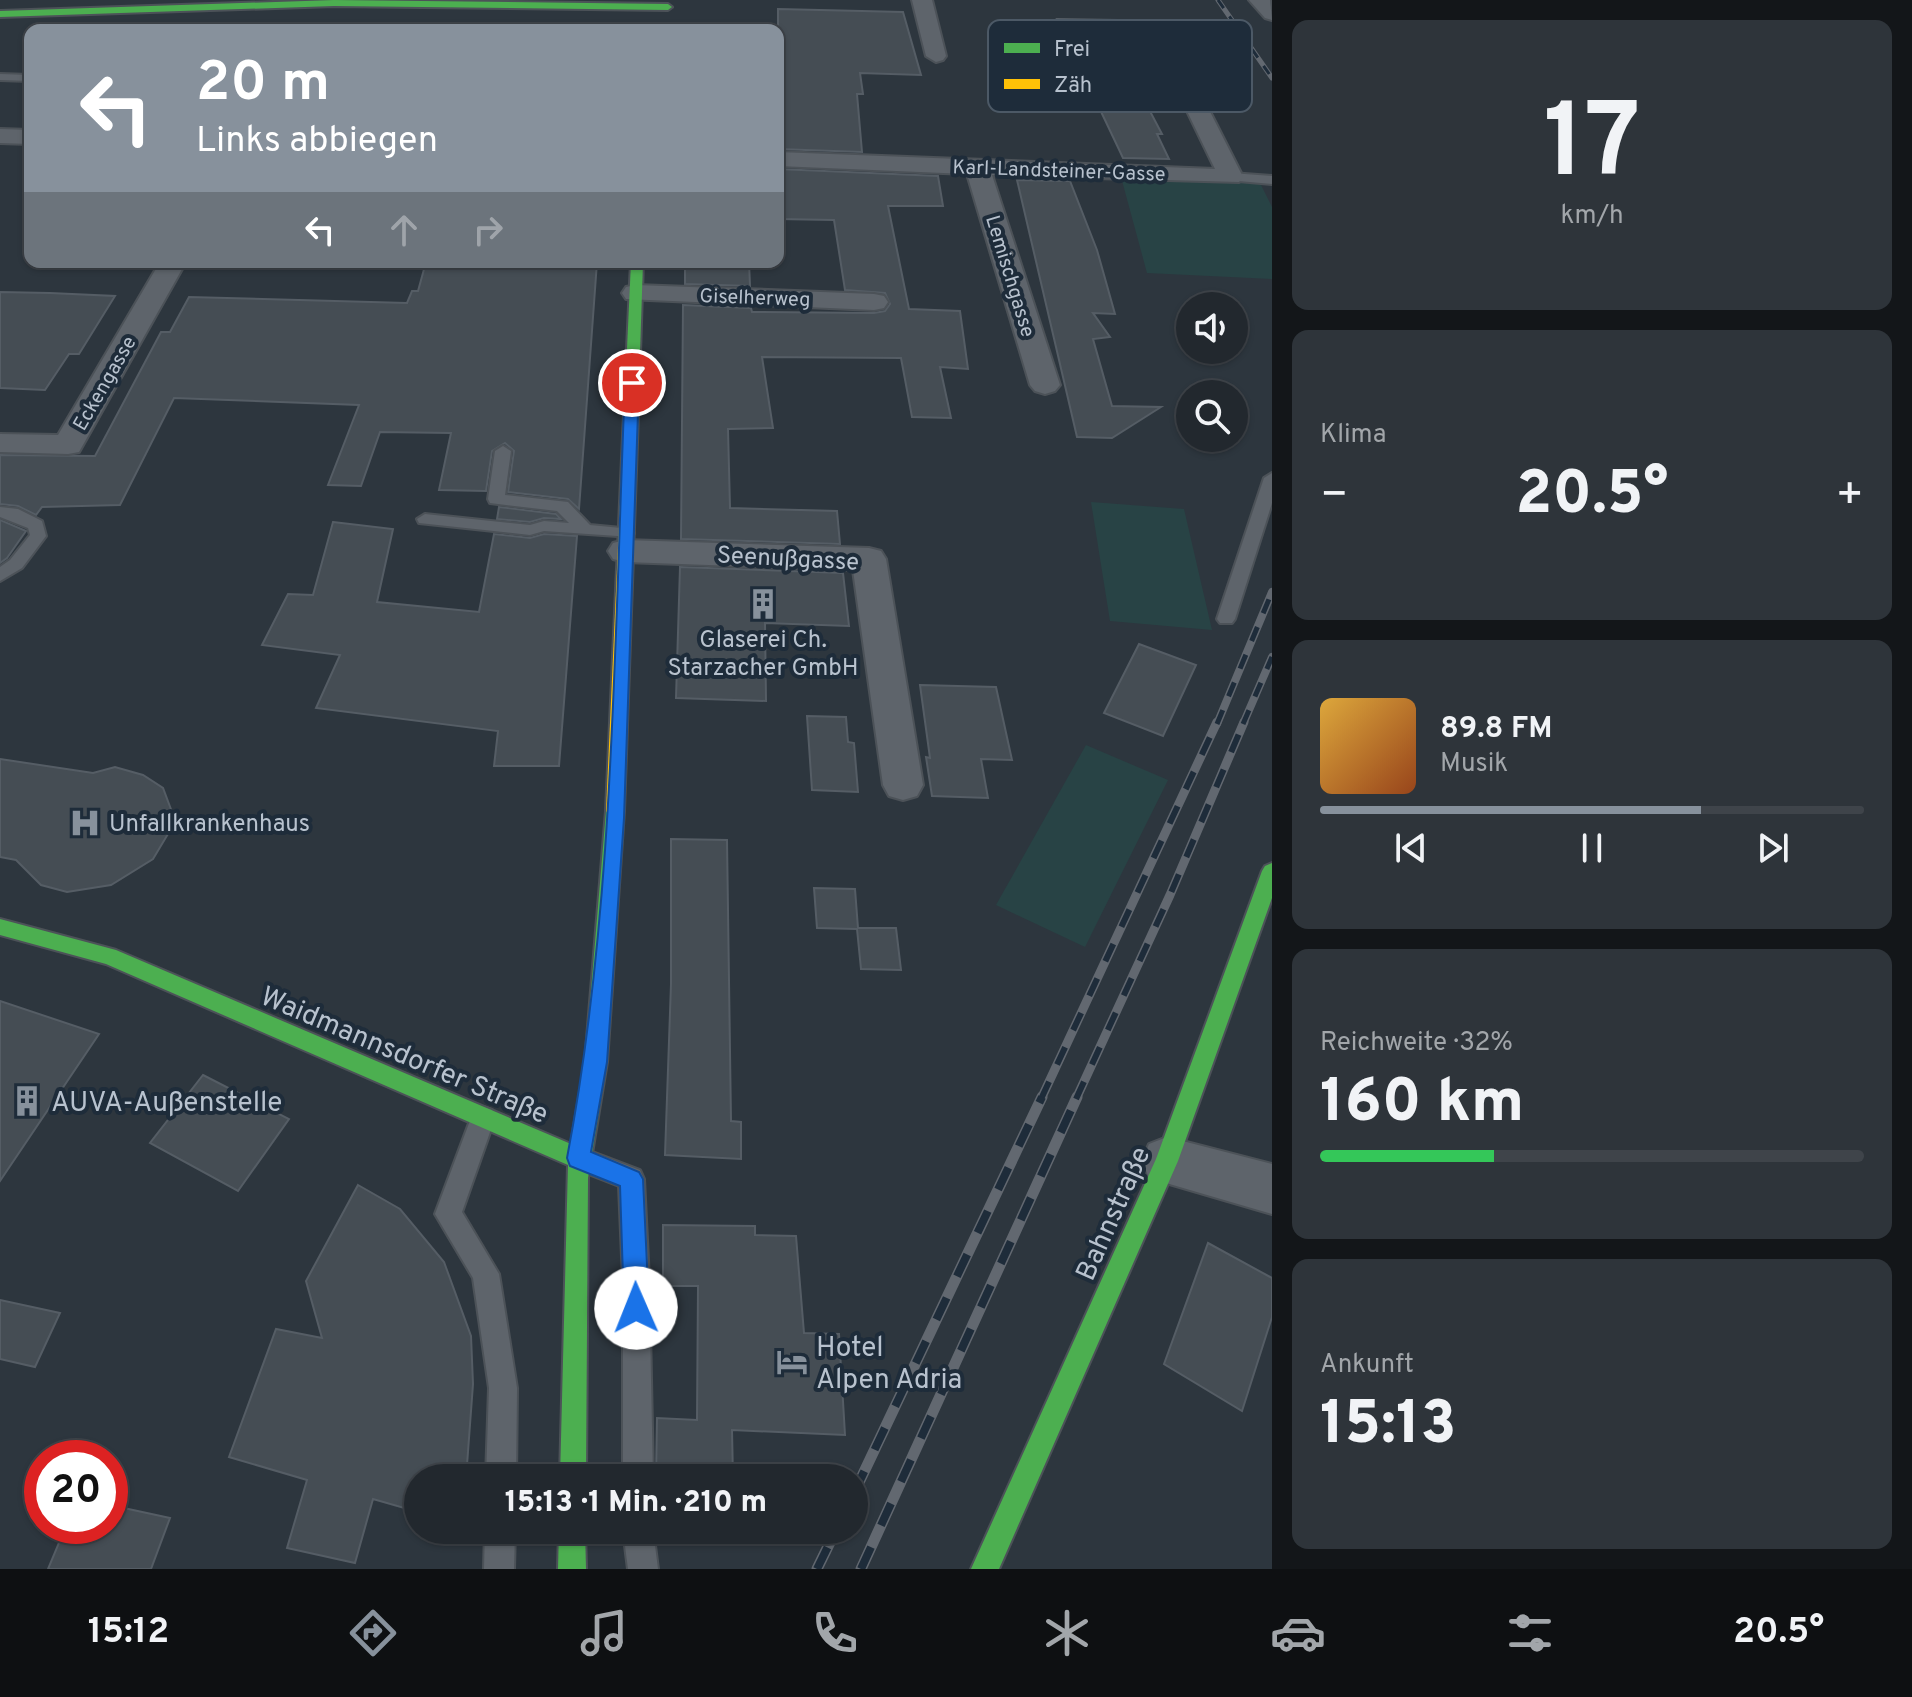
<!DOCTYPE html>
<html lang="de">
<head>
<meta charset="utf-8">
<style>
  :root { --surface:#22282e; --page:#2e343a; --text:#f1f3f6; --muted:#a2a6aa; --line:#3f444a; --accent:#87919c }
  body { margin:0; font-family:Overpass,sans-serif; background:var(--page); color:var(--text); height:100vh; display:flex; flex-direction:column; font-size:30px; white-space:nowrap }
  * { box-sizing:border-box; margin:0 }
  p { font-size:26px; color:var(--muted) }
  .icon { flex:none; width:44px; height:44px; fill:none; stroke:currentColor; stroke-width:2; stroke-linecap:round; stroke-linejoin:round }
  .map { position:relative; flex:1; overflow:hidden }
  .panel { display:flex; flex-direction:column; gap:20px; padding:20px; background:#131619; width:640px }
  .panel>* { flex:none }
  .hud { position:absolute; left:24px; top:24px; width:760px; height:244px; border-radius:16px; box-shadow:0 2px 6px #0004,0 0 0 2px var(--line); background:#87919c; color:#fff; overflow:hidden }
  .tools { position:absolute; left:1176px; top:292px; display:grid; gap:16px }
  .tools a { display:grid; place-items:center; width:72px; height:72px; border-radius:50%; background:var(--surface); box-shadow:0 2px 6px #0004,0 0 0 2px var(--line); font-size:40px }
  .speed { position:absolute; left:24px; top:1440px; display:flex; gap:16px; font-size:40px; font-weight:700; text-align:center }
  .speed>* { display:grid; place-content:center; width:104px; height:104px; border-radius:50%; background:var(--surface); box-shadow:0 2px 6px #0004,0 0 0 2px var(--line); line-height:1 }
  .speed .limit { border:12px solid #d22; background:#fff; color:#111 }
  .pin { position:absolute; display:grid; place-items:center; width:68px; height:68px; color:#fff; margin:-34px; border:4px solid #fff; border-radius:50%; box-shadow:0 2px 8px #0007 }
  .me { position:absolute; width:88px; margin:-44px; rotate:359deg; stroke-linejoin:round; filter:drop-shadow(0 0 6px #0008) }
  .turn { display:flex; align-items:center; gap:28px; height:168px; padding:0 40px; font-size:36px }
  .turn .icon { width:104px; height:104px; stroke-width:2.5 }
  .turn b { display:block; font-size:56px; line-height:68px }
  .lanes { display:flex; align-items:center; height:76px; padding:0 40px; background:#0003; justify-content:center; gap:40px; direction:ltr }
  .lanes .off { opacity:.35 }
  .big { font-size:60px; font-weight:800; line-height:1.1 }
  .panel .card { flex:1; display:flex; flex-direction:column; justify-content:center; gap:12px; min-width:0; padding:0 28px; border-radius:16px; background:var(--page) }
  .panel .dial { align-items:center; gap:0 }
  .dial b { font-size:104px; line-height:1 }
  .song { display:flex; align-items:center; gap:24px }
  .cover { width:96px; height:96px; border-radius:12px; background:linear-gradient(135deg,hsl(40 70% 55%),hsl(20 70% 35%)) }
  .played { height:8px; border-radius:4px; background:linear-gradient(90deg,var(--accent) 70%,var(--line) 70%) }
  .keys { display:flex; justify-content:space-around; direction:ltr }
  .heat { display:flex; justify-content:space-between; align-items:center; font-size:44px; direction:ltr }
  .charge { height:12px; border-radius:6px; background:linear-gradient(90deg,#34c759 32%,var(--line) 0) }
  .trip { position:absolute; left:404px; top:1464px; width:464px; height:80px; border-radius:40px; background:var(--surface); box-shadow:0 2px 6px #0004,0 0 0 2px var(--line); font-weight:800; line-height:80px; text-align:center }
  .dock { display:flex; height:128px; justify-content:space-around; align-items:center; background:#0e1012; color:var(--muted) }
  .dock .icon { width:56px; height:56px }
  .dock .active { color:var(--accent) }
  .dock b { font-size:36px; color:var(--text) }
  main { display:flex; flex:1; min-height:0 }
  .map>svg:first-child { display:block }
  .green { fill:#284345 }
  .building { fill:#454d54; stroke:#555d65; stroke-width:2 }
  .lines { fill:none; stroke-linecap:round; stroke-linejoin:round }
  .lane-casing { stroke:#4c5258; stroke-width:4 }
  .street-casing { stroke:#4c5258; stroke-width:4 }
  .fast-casing { stroke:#4c5258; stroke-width:4 }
  .slow-casing { stroke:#4c5258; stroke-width:4 }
  .lane { fill:#5e646b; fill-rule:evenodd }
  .street { fill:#5e646b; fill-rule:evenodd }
  .fast { fill:#4caf50; fill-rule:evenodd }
  .slow { fill:#ffc107; fill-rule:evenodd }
  .rail-far3-casing { stroke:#626870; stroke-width:5 }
  .rail-far2-casing { stroke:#626870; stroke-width:8 }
  .rail-far1-casing { stroke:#626870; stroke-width:9 }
  .rail-casing { stroke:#626870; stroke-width:11 }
  .rail-far3 { stroke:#1e2c3a; stroke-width:3; stroke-dasharray:10; stroke-linecap:butt }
  .rail-far2 { stroke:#1e2c3a; stroke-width:5; stroke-dasharray:15; stroke-linecap:butt }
  .rail-far1 { stroke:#1e2c3a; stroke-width:6; stroke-dasharray:19; stroke-linecap:butt }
  .rail { stroke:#1e2c3a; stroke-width:8; stroke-dasharray:24; stroke-linecap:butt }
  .route { fill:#1a73e8; stroke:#114b97; stroke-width:2 }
  .labels { text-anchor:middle; stroke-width:8; stroke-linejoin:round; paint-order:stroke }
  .far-street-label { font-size:20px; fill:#b8c2ce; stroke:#1e2c3a }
  .street-label { font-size:24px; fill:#b8c2ce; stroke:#1e2c3a }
  .poi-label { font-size:24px; fill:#b8c2ce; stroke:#1e2c3a }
  .near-street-label { font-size:28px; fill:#b8c2ce; stroke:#1e2c3a }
  .near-poi-label { font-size:28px; fill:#b8c2ce; stroke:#1e2c3a; text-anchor:start }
  .key { fill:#1e2c3a; stroke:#4c5966; stroke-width:2 }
  .key-label { font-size:22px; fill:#b8c2ce }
</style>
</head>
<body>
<main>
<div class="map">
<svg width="1272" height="1569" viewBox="0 0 1272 1569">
  <rect width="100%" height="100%" fill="#2d363e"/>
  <g class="green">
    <path d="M1121 177 1260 183 1272 207V279L1147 273Z"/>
    <path d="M1091 502 1184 509 1212 630 1110 621Z"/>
    <path d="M1086 745 1168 780 1085 947 996 905Z"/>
  </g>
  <g class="building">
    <path d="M778 9 903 12 921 75 860 73 863 94H857L862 152 778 149Z"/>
    <path d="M1057 19 1179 21 1208 64 1128 60 1147 98H1143L1162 134H1157L1169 159 1123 158Z"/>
    <path d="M778 169 938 176 943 206H888L909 309 960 311 968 369 940 367 951 418 912 417 901 358 762 357 773 428 728 429 730 508 837 511 840 544 681 539 683 305 751 308 752 312 874 313 885 311 890 304 885 293 845 290 834 220 778 219Z"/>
    <path d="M1017 180 1070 181 1097 250 1115 314 1093 313 1110 337 1093 339 1112 406 1161 407 1112 438 1077 437Z"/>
    <path d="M426 262H597L579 509 568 499 508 492 514 451 505 443 492 451 486 491 439 490 451 433 380 432 361 486 328 485 359 405 174 398 120 505 42 507 36 515 18 506 0 504V455L95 456 161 332H170L189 297 407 303 412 291H418Z"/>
    <path d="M685 262H749L750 286 685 284Z"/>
    <path d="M0 292 50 293 115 296 79 354H69L45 390 0 388Z"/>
    <path d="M499 507 556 514 561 519 544 518 530 522 497 519Z"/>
    <path d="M0 520 26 531 7 558 0 563Z"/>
    <path d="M333 522 393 529 377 602 479 612 494 534 530 538 544 534 577 536 559 766H494L498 731 316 708 340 655 262 645 288 594 313 595Z"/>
    <path d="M680 567 843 573 849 626 765 623 766 701 676 698Z"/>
    <path d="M1139 644 1196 665 1163 736 1104 713Z"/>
    <path d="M920 685 996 687 1012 760 981 759 988 798 932 796 926 757 930 758Z"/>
    <path d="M807 716 846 717 848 742 854 743 858 792 812 790Z"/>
    <path d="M0 759 93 773 115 767 143 775 163 788 172 812 168 834 153 859 111 885 67 892 41 885 16 860 0 857Z"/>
    <path d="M671 839 727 840 731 1121 741 1122V1159L665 1155 671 984Z"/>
    <path d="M814 888 855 889 858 928H896L901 970 861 969 857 929 817 928Z"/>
    <path d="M0 1001 99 1034 0 1181Z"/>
    <path d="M203 1075 289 1119 238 1191 150 1143Z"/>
    <path d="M358 1185 400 1209 444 1262 471 1336 473 1384 467 1465 463 1478H418V1512L373 1499 355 1563 287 1548 307 1480 229 1457 276 1329 322 1338 306 1281Z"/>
    <path d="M663 1225 755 1226V1235L796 1236 804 1333 839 1334 845 1435 732 1430 733 1478H656L657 1418 697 1420 698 1286H663Z"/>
    <path d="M1208 1243 1272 1278V1317L1242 1411 1164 1364Z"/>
    <path d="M0 1300 60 1313 35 1367 0 1359Z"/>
    <path d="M110 1505 170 1518 151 1569H48L66 1526H110Z"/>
  </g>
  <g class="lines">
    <defs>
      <g id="lane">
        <path d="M0 74 30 75V81L0 80Z"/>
        <path d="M1231 173 1272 176V184L1227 180V174Z"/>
        <path d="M503 446 511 451 505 495 568 502 590 525 632 529 634 533 632 537 544 531 530 535 419 523 417 519 425 514 530 525 544 521 569 523 557 511 490 503 488 499 495 451Z"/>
        <path d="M1272 473V503L1235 619 1232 623H1220L1217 619 1264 478Z"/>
        <path d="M0 507 18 509 42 521 46 536 22 568 0 581V567L10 560 30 535 28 528 0 517Z"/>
        <path d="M483 1107 492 1110 495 1118 462 1212 499 1274 517 1388 516 1478H486L489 1388 473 1278 435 1214 474 1110Z"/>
        <path d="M582 1148 640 1170 644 1179 649 1280 653 1478H623V1280L619 1186 573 1168 570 1160 573 1152Z"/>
        <path d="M485 1530H515L514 1569H484Z"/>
        <path d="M623 1530H653L658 1569H628Z"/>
      </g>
      <g id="street">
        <path d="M912 0H932L946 56 943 60 936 62 926 56Z"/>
        <path d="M1249 0H1270L1272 20 1265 18Z"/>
        <path d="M1183 74 1194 80 1243 177 1239 182 992 175 1060 385 1055 391 1045 394 1035 391 1030 385 967 174 778 166V152L1215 169 1172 80Z"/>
        <path d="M0 129 30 130V144L0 143Z"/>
        <path d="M160 262H186L79 452 68 454 0 452V434L58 435Z"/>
        <path d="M636 285 874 294 884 296 888 302 884 308 874 310 626 299 622 293 626 287Z"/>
        <path d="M625 540 869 548 881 551 886 559 923 785 917 796 903 800 889 796 883 785 853 570 625 562 613 559 608 551 613 543Z"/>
        <path d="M1167 1137 1272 1164V1214L1149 1178 1142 1161 1149 1144Z"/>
      </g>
      <g id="fast">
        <path d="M334 0 668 4 672 7 668 10 334 6 0 17V11Z"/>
        <path d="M631 262H643L638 414 631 418 624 414Z"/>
        <path d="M615 804 621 806 624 811 607 1062 588 1178 586 1478H560L568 1165 106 964 0 935V919L116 950 571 1144 585 1062 606 811 609 806Z"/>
        <path d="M1272 863V898L1178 1161 999 1569H971L1156 1159 1262 871 1265 866Z"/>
        <path d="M559 1530H585L586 1569H558Z"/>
      </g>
      <path id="slow" d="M631 410 638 414 624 811 621 816H609L606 811 624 414Z"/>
    </defs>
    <use href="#lane" class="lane-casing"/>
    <use href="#street" class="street-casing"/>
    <use href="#fast" class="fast-casing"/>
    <use href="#slow" class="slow-casing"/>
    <use href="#lane" class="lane"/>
    <use href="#street" class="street"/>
    <use href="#fast" class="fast"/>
    <use href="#slow" class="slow"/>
    <defs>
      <path id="rail-far3" d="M1218 0 1272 78"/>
      <g id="rail-far2">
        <path d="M1217 724 1272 592"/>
        <path d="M1243 724 1272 657"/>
      </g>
      <g id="rail-far1">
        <path d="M1041 1099 1217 722"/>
        <path d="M1076 1099 1170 895 1244 722"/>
      </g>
      <g id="rail">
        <path d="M854 1493 1042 1097"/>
        <path d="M817 1569 836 1530"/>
        <path d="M861 1569 1077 1097"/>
      </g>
    </defs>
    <use href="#rail-far3" class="rail-far3-casing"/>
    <use href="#rail-far2" class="rail-far2-casing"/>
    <use href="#rail-far1" class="rail-far1-casing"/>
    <use href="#rail" class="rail-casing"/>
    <use href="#rail-far3" class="rail-far3"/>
    <use href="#rail-far2" class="rail-far2"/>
    <use href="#rail-far1" class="rail-far1"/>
    <use href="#rail" class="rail"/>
  </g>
  <path class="route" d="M632 379 639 383 624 818 607 1062 591 1152 639 1172 643 1179 649 1308 645 1317 636 1321 628 1317 624 1308 620 1186 570 1166 567 1158C615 907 614 639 625 383Z"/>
  <defs>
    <symbol id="building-bare" viewBox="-9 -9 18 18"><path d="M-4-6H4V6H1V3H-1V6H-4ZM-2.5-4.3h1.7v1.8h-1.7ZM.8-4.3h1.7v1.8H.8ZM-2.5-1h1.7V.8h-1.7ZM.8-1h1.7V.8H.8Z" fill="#87919c" stroke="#1e2c3a" stroke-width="2.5" paint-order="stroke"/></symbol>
    <symbol id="hospital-bare" viewBox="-9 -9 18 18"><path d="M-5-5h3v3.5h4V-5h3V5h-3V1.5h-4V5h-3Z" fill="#87919c" stroke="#1e2c3a" stroke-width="2.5" paint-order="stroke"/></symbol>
    <symbol id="hotel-bare" viewBox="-9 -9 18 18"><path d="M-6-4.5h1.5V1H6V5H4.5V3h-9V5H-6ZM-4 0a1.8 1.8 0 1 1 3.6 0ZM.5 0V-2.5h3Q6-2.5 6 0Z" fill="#87919c" stroke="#1e2c3a" stroke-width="2.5" paint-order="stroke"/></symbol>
  </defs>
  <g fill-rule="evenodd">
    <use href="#building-bare" x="741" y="582" width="44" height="44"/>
    <use href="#hospital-bare" x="63" y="801" width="44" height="44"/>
    <use href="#building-bare" x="5" y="1079" width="44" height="44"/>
    <use href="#hotel-bare" x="770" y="1340" width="44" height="44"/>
  </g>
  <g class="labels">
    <g class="far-street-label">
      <text transform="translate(1059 170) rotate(2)" y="7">Karl-Landsteiner-Gasse</text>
      <text transform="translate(1011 276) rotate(73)" y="7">Lemischgasse</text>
      <text transform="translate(755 297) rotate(2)" y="7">Giselherweg</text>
      <text transform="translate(104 383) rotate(-60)" y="7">Eckengasse</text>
    </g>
    <g class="street-label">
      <text transform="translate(788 558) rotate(3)" y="8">Seenußgasse</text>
    </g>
    <g class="poi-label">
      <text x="763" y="647">Glaserei Ch.<tspan x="763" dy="28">Starzacher GmbH</tspan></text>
      <text x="109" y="831" text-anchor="start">Unfallkrankenhaus</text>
    </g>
    <g class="near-street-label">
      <text transform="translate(405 1054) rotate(23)" y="10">Waidmannsdorfer Straße</text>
      <text transform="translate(1112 1213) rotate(-66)" y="10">Bahnstraße</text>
    </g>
    <g class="near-poi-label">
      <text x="51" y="1111">AUVA-Außenstelle</text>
      <text x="816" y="1356">Hotel<tspan x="816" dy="32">Alpen Adria</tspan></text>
    </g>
  </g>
  <rect x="988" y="20" width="264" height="92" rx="12" class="key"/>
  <rect x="1004" y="43" width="36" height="10" fill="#4caf50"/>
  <rect x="1004" y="79" width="36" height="10" fill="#ffc107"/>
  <g class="key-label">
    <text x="1054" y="56">Frei</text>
    <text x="1054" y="92">Zäh</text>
  </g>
</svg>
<div class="tools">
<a><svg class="icon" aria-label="sound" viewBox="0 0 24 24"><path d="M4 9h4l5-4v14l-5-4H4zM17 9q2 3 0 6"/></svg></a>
<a><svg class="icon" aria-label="search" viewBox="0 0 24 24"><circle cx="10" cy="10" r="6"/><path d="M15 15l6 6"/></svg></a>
</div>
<div class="speed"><div class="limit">20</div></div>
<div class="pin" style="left:632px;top:383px;background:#d93025"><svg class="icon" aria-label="arrive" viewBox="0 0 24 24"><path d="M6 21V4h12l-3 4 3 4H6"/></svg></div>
<svg class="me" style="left:636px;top:1308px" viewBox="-20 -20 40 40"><circle r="19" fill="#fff"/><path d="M0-13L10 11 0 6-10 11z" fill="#1a73e8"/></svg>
<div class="trip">15:13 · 1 Min. · 210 m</div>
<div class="hud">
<div class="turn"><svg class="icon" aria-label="left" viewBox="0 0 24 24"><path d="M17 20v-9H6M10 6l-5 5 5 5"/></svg><div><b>20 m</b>Links abbiegen</div></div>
<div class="lanes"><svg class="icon" aria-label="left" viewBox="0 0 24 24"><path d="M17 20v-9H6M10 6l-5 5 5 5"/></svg><svg class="icon off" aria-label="ahead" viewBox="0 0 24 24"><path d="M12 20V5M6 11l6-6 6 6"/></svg><svg class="icon off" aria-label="right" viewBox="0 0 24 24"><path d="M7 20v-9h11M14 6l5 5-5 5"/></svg></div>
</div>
</div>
<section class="panel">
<div class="card dial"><b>17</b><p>km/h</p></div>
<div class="card"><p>Klima</p>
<div class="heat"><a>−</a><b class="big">20.5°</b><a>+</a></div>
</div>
<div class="card">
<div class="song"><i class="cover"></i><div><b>89.8 FM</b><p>Musik</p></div></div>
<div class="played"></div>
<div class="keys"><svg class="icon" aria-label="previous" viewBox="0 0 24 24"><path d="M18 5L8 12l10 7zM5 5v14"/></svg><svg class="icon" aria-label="pause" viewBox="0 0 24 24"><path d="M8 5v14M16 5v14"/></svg><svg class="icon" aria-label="next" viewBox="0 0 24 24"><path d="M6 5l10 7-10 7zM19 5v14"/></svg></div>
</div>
<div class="card"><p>Reichweite · 32%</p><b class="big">160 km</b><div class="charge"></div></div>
<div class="card"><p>Ankunft</p><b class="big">15:13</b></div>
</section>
</main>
<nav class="dock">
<b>15:12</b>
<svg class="icon active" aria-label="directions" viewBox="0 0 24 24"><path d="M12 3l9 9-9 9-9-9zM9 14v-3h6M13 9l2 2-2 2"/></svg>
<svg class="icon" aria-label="music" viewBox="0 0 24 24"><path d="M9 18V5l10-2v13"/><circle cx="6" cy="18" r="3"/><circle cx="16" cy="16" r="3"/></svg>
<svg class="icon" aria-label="phone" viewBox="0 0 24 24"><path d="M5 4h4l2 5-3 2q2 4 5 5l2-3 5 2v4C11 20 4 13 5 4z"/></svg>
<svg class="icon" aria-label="climate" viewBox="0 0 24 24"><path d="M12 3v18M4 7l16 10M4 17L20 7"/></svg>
<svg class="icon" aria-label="car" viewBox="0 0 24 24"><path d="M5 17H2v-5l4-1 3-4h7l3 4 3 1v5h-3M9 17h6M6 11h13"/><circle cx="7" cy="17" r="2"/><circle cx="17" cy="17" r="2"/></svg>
<svg class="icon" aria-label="filters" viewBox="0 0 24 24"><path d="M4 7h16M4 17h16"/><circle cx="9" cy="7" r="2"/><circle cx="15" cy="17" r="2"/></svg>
<b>20.5°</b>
</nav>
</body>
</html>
